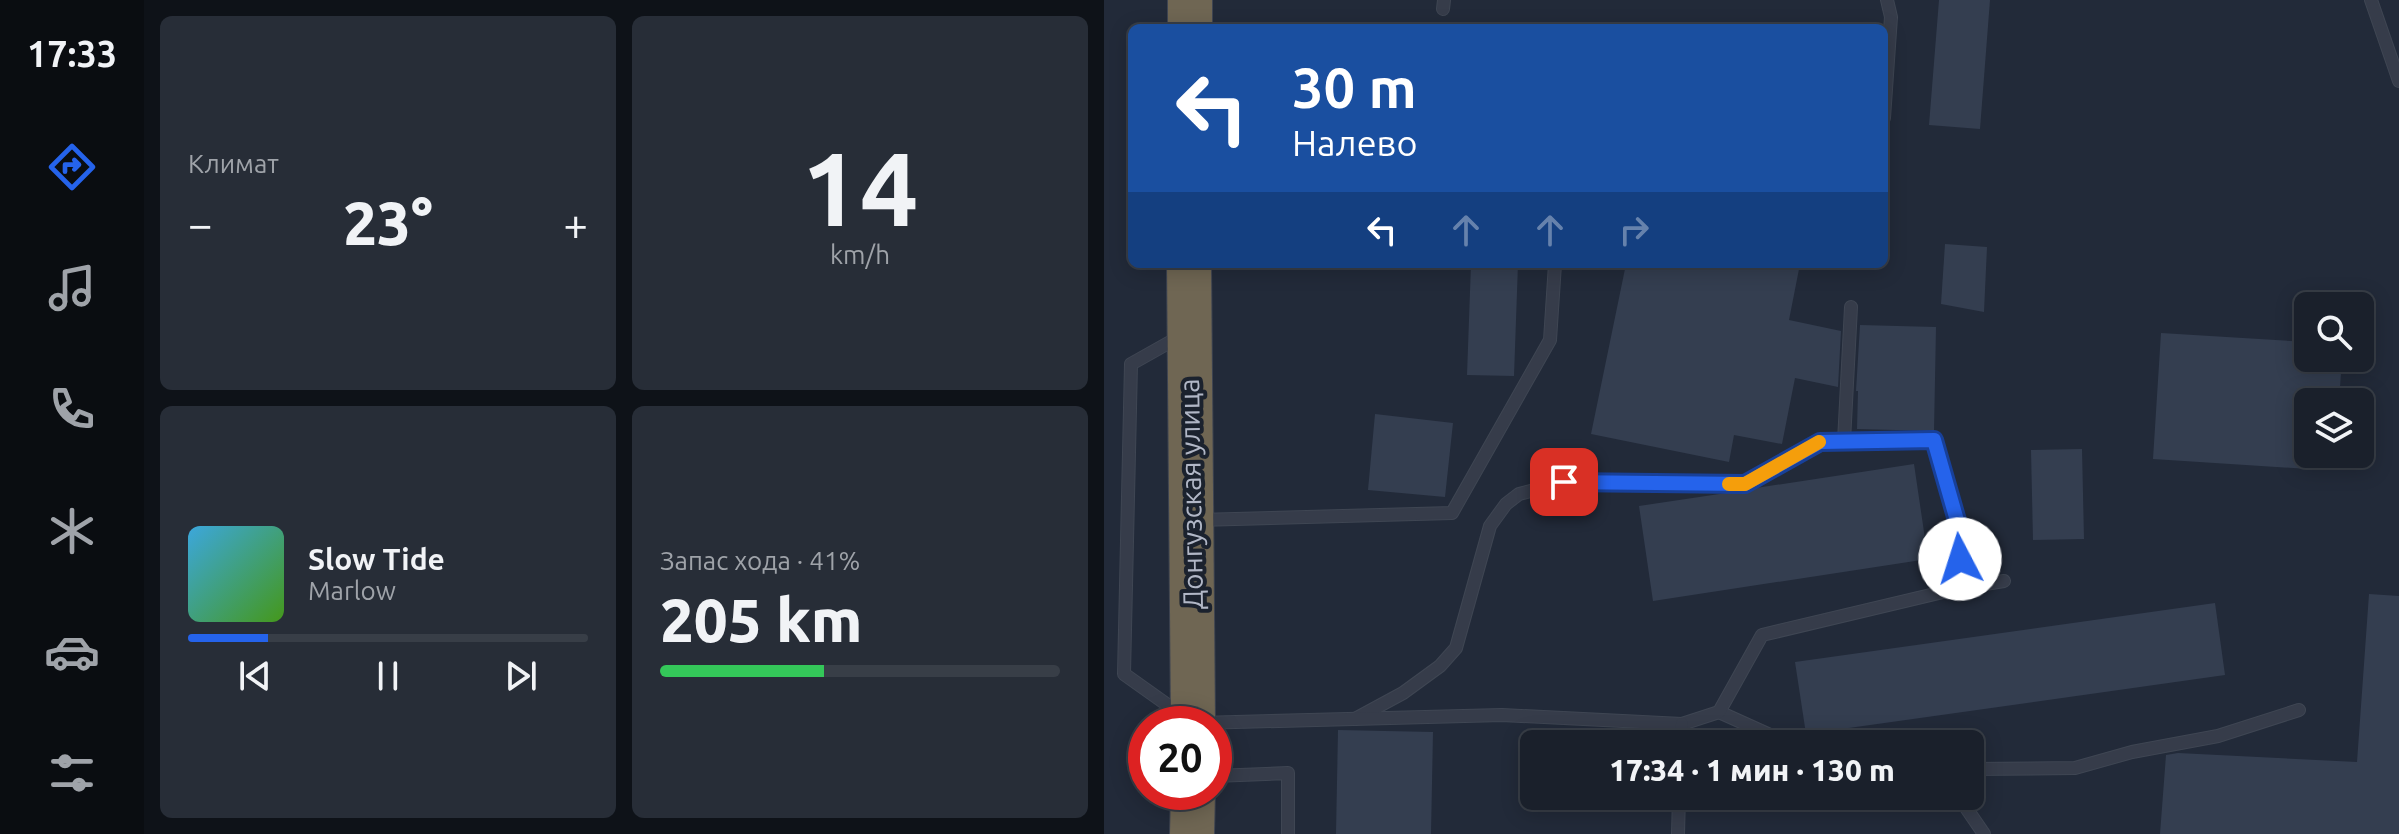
<!DOCTYPE html>
<html lang="ru">
<head>
<meta charset="utf-8">
<style>
  :root { --surface:#1a202b; --page:#272d37; --text:#f1f3f6; --muted:#9fa3a9; --line:#383e47; --accent:#2563eb }
  body { margin:0; font-family:Ubuntu,sans-serif; background:var(--page); color:var(--text); height:100vh; display:flex; flex-direction:column; font-size:30px; white-space:nowrap }
  * { box-sizing:border-box; margin:0 }
  p { font-size:26px; color:var(--muted) }
  .icon { flex:none; width:44px; height:44px; fill:none; stroke:currentColor; stroke-width:2; stroke-linecap:round; stroke-linejoin:round }
  .map { position:relative; flex:1; overflow:hidden }
  .drawer { display:flex; flex-direction:column; gap:16px; padding:16px; background:#0e1218; width:960px }
  .drawer>* { flex:none }
  .guide { position:absolute; left:24px; top:24px; width:760px; height:244px; border-radius:12px; box-shadow:0 4px 20px #0003,0 0 0 2px var(--line); background:#1a4fa0; color:#fff; overflow:hidden }
  .buttons { position:absolute; left:1190px; top:292px; display:grid; gap:16px }
  .buttons a { display:grid; place-items:center; width:80px; height:80px; border-radius:12px; background:var(--surface); box-shadow:0 4px 20px #0003,0 0 0 2px var(--line); font-size:40px }
  .speed { position:absolute; left:24px; top:706px; display:flex; gap:16px; font-size:40px; font-weight:700; text-align:center }
  .speed>* { display:grid; place-content:center; width:104px; height:104px; border-radius:50%; background:var(--surface); box-shadow:0 4px 20px #0003,0 0 0 2px var(--line); line-height:1 }
  .speed .limit { border:12px solid #d22; background:#fff; color:#111 }
  .pin { position:absolute; display:grid; place-items:center; width:68px; height:68px; color:#fff; margin:-34px; border-radius:16px; box-shadow:0 4px 12px #0006 }
  .me { position:absolute; width:88px; margin:-44px; rotate:355deg; stroke-linejoin:round; filter:drop-shadow(0 0 6px #0008) }
  .turn { display:flex; align-items:center; gap:28px; height:168px; padding:0 32px; font-size:36px }
  .turn .icon { width:104px; height:104px; stroke-width:2.5 }
  .turn b { display:block; font-size:56px; line-height:68px }
  .lanes { display:flex; align-items:center; height:76px; padding:0 32px; background:#0003; justify-content:center; gap:40px; direction:ltr }
  .lanes .off { opacity:.35 }
  .big { font-size:60px; font-weight:800; line-height:1.1 }
  .drawer .card { flex:1; display:flex; flex-direction:column; justify-content:center; gap:12px; min-width:0; padding:0 28px; border-radius:12px; background:var(--page) }
  .drawer .dial { align-items:center; gap:0 }
  .dial b { font-size:104px; line-height:1 }
  .song { display:flex; align-items:center; gap:24px }
  .cover { width:96px; height:96px; border-radius:12px; background:linear-gradient(135deg,hsl(200 70% 55%),hsl(100 70% 35%)) }
  .played { height:8px; border-radius:4px; background:linear-gradient(90deg,var(--accent) 20%,var(--line) 20%) }
  .keys { display:flex; justify-content:space-around; direction:ltr }
  .heat { display:flex; justify-content:space-between; align-items:center; font-size:44px; direction:ltr }
  .charge { height:12px; border-radius:6px; background:linear-gradient(90deg,#34c759 41%,var(--line) 0) }
  .drawer .tiles { flex:1; display:grid; gap:16px; grid-template-columns:repeat(2,1fr) }
  .trip { position:absolute; left:416px; top:730px; width:464px; height:80px; border-radius:12px; background:var(--surface); box-shadow:0 4px 20px #0003,0 0 0 2px var(--line); font-weight:800; line-height:80px; text-align:center }
  main { display:flex; flex:1; min-height:0 }
  .tabs { display:flex; flex-direction:column; width:144px; justify-content:space-around; align-items:center; background:#0a0d11; color:var(--muted) }
  .tabs .icon { width:56px; height:56px }
  .tabs .on { color:var(--accent) }
  .tabs b { font-size:36px; color:var(--text) }
  .map>svg:first-child { display:block }
  .building { fill:#343e50 }
  .lines { fill:none; stroke-linecap:round; stroke-linejoin:round }
  .lane-casing { stroke:#3f4653; stroke-width:14 }
  .highway-casing { stroke:#3e4451; stroke-width:46 }
  .lane { stroke:#363c4a; stroke-width:12 }
  .highway { stroke:#6f6653; stroke-width:44 }
  .route-casing { stroke:#184099; stroke-width:20 }
  .route { stroke:#2563eb; stroke-width:14 }
  .slow { stroke:#f59e0b; stroke-width:14 }
  .labels { text-anchor:middle; stroke-width:8; stroke-linejoin:round; paint-order:stroke }
  .street-label { font-size:28px; fill:#b1b7c6; stroke:#1b222e }
</style>
</head>
<body>
<main>
<nav class="tabs">
<b>17:33</b>
<svg class="icon on" aria-label="directions" viewBox="0 0 24 24"><path d="M12 3l9 9-9 9-9-9zM9 14v-3h6M13 9l2 2-2 2"/></svg>
<svg class="icon" aria-label="music" viewBox="0 0 24 24"><path d="M9 18V5l10-2v13"/><circle cx="6" cy="18" r="3"/><circle cx="16" cy="16" r="3"/></svg>
<svg class="icon" aria-label="phone" viewBox="0 0 24 24"><path d="M5 4h4l2 5-3 2q2 4 5 5l2-3 5 2v4C11 20 4 13 5 4z"/></svg>
<svg class="icon" aria-label="climate" viewBox="0 0 24 24"><path d="M12 3v18M4 7l16 10M4 17L20 7"/></svg>
<svg class="icon" aria-label="car" viewBox="0 0 24 24"><path d="M5 17H2v-5l4-1 3-4h7l3 4 3 1v5h-3M9 17h6M6 11h13"/><circle cx="7" cy="17" r="2"/><circle cx="17" cy="17" r="2"/></svg>
<svg class="icon" aria-label="filters" viewBox="0 0 24 24"><path d="M4 7h16M4 17h16"/><circle cx="9" cy="7" r="2"/><circle cx="15" cy="17" r="2"/></svg>
</nav>
<section class="drawer">
<div class="tiles">
<div class="card"><p>Климат</p>
<div class="heat"><a>−</a><b class="big">23°</b><a>+</a></div>
</div>
<div class="card dial"><b>14</b><p>km/h</p></div>
<div class="card">
<div class="song"><i class="cover"></i><div><b>Slow Tide</b><p>Marlow</p></div></div>
<div class="played"></div>
<div class="keys"><svg class="icon" aria-label="previous" viewBox="0 0 24 24"><path d="M18 5L8 12l10 7zM5 5v14"/></svg><svg class="icon" aria-label="pause" viewBox="0 0 24 24"><path d="M8 5v14M16 5v14"/></svg><svg class="icon" aria-label="next" viewBox="0 0 24 24"><path d="M6 5l10 7-10 7zM19 5v14"/></svg></div>
</div>
<div class="card"><p>Запас хода · 41%</p><b class="big">205 km</b><div class="charge"></div></div>
</div>
</section>
<div class="map">
<svg width="1295" height="834" viewBox="0 0 1295 834">
  <rect width="100%" height="100%" fill="#222a39"/>
  <g class="building">
    <path d="M835 0H886L876 129 825 125Z"/>
    <path d="M841 244 883 247 880 312 837 304Z"/>
    <path d="M367 264H414L410 376 363 375Z"/>
    <path d="M522 264H696L685 320 737 331 734 387 691 378 678 444 630 435 625 462 487 434Z"/>
    <path d="M756 325 832 327 830 431 753 429 754 391H752Z"/>
    <path d="M1057 333 1204 342V358H1238L1235 402H1204V469L1049 459Z"/>
    <path d="M271 414 349 423 341 497 264 490Z"/>
    <path d="M978 449 980 539 929 540 927 450Z"/>
    <path d="M810 464 824 559 549 601 535 506 622 493H642L652 488Z"/>
    <path d="M1265 594 1295 596V834H1056L1062 755 1074 753 1253 762Z"/>
    <path d="M1111 603 1121 675 702 734 691 662Z"/>
    <path d="M234 730 329 732 327 834H232Z"/>
  </g>
  <g class="lines">
    <defs>
      <g id="lane">
        <path d="M1267 0 1295 81"/>
        <path d="M339 9 340 0"/>
        <path d="M780 118 787 17 783 0"/>
        <path d="M75 337 27 364 20 674 79 716"/>
        <path d="M740 441 747 307"/>
        <path d="M94 520 348 513 446 340 451 264"/>
        <path d="M615 712 686 744"/>
        <path d="M251 719 299 693 336 666 352 648 386 526 402 504 415 494 460 482 641 484 716 442 830 440 856 531V588"/>
        <path d="M95 723 398 715 578 724 615 712 658 635 856 588 900 581"/>
        <path d="M577 744 578 724"/>
        <path d="M866 769 971 768 1028 752 1114 736 1195 710"/>
        <path d="M110 776 184 773V834"/>
        <path d="M854 796 880 834"/>
        <path d="M574 834 575 796"/>
      </g>
      <g id="highway">
        <path d="M86 28V0"/>
        <path d="M85 264 89 724"/>
        <path d="M88 834 89 792"/>
      </g>
    </defs>
    <use href="#lane" class="lane-casing"/>
    <use href="#highway" class="highway-casing"/>
    <use href="#lane" class="lane"/>
    <use href="#highway" class="highway"/>
  </g>
  <g class="lines">
    <defs>
      <path id="route" d="M460 482 641 484 716 442 830 440 856 531V559"/>
    </defs>
    <use href="#route" class="route-casing"/>
    <use href="#route" class="route"/>
    <path class="slow" d="M625 484H641L715 442"/>
  </g>
  <g class="labels">
    <g class="street-label">
      <text transform="translate(87 494) rotate(-91)" y="10">Донгузская улица</text>
    </g>
  </g>
</svg>
<div class="buttons">
<a><svg class="icon" aria-label="search" viewBox="0 0 24 24"><circle cx="10" cy="10" r="6"/><path d="M15 15l6 6"/></svg></a>
<a><svg class="icon" aria-label="layers" viewBox="0 0 24 24"><path d="M12 4l9 5-9 5-9-5zM3 14l9 5 9-5"/></svg></a>
</div>
<div class="speed"><div class="limit">20</div></div>
<div class="pin" style="left:460px;top:482px;background:#d93025"><svg class="icon" aria-label="arrive" viewBox="0 0 24 24"><path d="M6 21V4h12l-3 4 3 4H6"/></svg></div>
<svg class="me" style="left:856px;top:559px" viewBox="-20 -20 40 40"><circle r="19" fill="#fff"/><path d="M0-13L10 11 0 6-10 11z" fill="#2563eb"/></svg>
<div class="trip">17:34 · 1 мин · 130 m</div>
<div class="guide">
<div class="turn"><svg class="icon" aria-label="left" viewBox="0 0 24 24"><path d="M17 20v-9H6M10 6l-5 5 5 5"/></svg><div><b>30 m</b>Налево</div></div>
<div class="lanes"><svg class="icon" aria-label="left" viewBox="0 0 24 24"><path d="M17 20v-9H6M10 6l-5 5 5 5"/></svg><svg class="icon off" aria-label="ahead" viewBox="0 0 24 24"><path d="M12 20V5M6 11l6-6 6 6"/></svg><svg class="icon off" aria-label="ahead" viewBox="0 0 24 24"><path d="M12 20V5M6 11l6-6 6 6"/></svg><svg class="icon off" aria-label="right" viewBox="0 0 24 24"><path d="M7 20v-9h11M14 6l5 5-5 5"/></svg></div>
</div>
</div>
</main>
</body>
</html>
